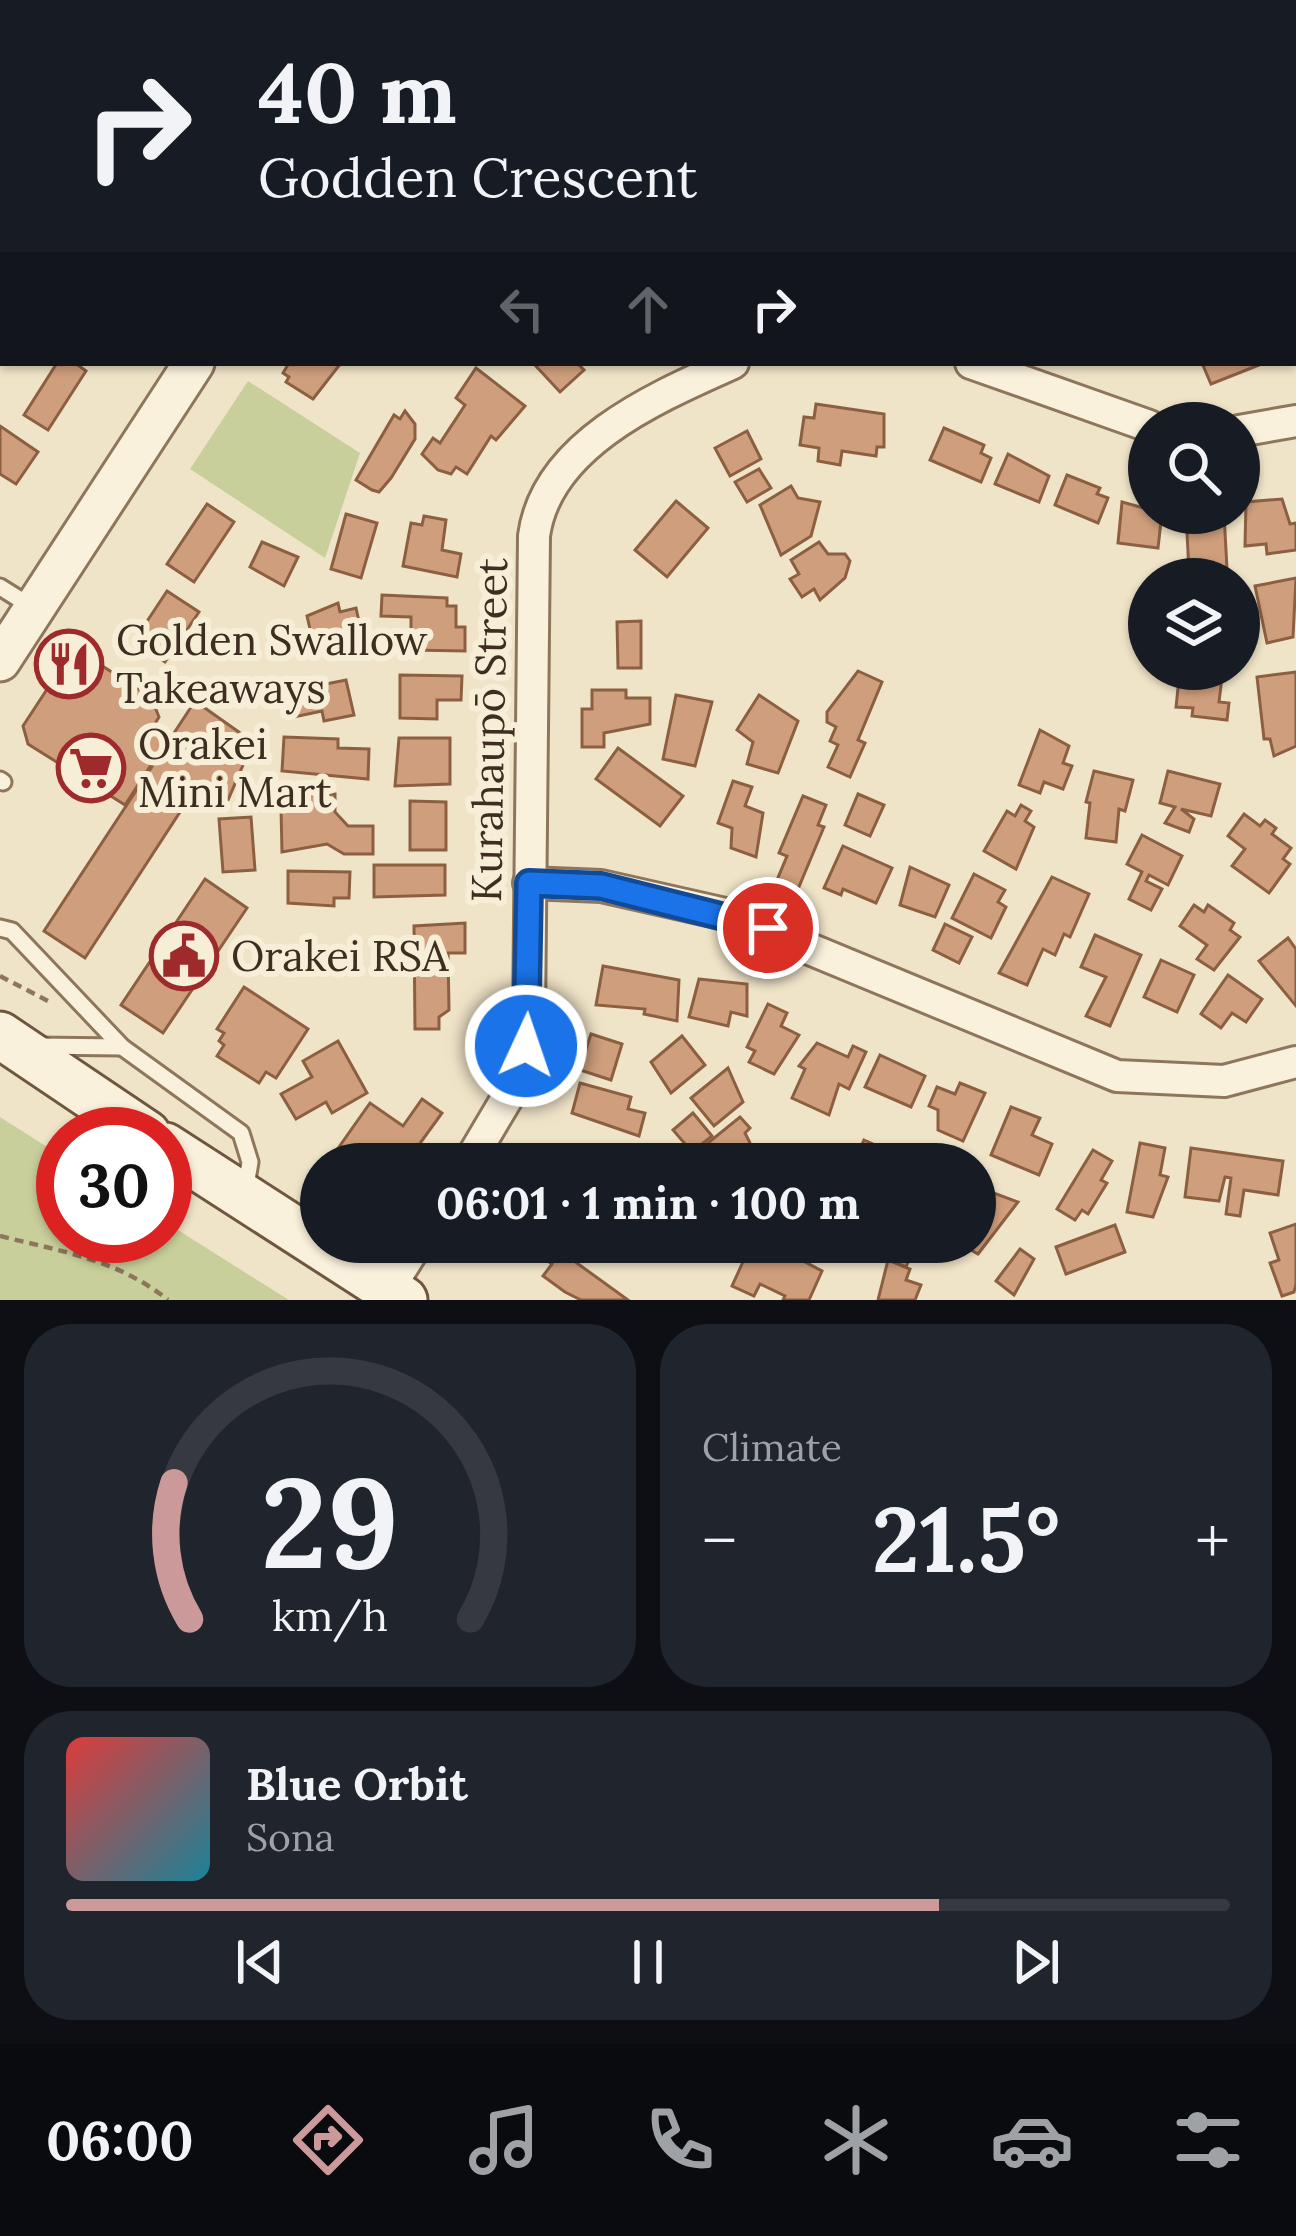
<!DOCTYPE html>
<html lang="en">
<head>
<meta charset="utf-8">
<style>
  :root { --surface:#171b24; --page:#20242c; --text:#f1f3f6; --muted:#9ea1a6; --line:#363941; --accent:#cc999b }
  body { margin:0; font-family:Lora,serif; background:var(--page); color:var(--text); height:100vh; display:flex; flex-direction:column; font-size:45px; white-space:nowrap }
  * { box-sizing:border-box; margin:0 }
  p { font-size:39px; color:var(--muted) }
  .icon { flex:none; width:66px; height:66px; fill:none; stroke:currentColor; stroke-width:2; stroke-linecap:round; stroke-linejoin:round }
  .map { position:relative; height:1300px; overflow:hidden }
  .side { display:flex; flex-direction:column; gap:24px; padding:24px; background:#0d0f14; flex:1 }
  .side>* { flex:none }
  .banner { position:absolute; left:0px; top:0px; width:1296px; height:366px; box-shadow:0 3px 9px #0004; background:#171b24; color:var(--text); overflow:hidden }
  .tools { position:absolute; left:1128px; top:402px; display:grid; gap:24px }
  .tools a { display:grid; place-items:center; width:132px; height:132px; border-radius:50%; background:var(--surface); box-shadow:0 3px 9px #0004; font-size:60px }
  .speed { position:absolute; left:36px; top:1107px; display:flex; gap:24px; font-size:60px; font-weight:700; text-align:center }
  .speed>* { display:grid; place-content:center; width:156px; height:156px; border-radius:50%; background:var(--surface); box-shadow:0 3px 9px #0004; line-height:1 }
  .speed .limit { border:18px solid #d22; background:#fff; color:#111 }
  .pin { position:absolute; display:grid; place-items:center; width:102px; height:102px; color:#fff; margin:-51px; border:6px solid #fff; border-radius:50%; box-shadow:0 3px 12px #0007 }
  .me { position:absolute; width:132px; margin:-66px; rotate:3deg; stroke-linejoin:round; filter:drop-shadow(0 0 9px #0008) }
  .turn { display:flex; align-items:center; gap:42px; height:252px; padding:0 60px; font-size:54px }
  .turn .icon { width:156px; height:156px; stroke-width:2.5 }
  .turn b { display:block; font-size:84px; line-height:102px }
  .lanes { display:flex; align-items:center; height:114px; padding:0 60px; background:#0003; justify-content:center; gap:60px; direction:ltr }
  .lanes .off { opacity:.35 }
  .big { font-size:90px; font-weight:700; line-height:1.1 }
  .side .widget { flex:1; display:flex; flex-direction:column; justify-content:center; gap:18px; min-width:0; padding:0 42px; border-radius:48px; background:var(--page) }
  .side .dial { align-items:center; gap:0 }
  .dial svg { height:312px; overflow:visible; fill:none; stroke:var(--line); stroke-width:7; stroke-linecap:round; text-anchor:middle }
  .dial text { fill:var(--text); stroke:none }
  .song { display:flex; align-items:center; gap:36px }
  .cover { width:144px; height:144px; border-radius:18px; background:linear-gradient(135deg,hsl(0 70% 55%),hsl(190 70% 35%)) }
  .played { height:12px; border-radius:6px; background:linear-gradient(90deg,var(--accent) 75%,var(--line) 75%) }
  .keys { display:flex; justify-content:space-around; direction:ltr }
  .heat { display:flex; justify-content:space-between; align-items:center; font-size:66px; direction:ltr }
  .side .tiles { flex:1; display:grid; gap:24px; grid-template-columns:1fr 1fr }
  .widget:last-child { grid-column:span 2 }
  .trip { position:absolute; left:300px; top:1143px; width:696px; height:120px; border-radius:60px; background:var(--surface); box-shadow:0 3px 9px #0004; font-weight:700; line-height:120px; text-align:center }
  .dock { display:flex; height:192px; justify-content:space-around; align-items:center; background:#090b0e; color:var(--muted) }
  .dock .icon { width:84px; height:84px }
  .dock .active { color:var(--accent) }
  .dock b { font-size:54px; color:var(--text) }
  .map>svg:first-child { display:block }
  .green { fill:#c9cf9b }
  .building { fill:#cf9f7d; stroke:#8d5f41; stroke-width:3 }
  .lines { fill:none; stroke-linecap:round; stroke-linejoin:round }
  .service-casing { stroke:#8d765c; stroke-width:21 }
  .minor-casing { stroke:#8d765c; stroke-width:36 }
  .tertiary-casing { stroke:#8d765c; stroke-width:45 }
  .secondary-casing { stroke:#6f573f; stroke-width:51 }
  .path { stroke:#8d765c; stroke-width:4.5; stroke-dasharray:9 6; stroke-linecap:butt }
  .service { stroke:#faf1dc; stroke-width:15 }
  .minor { stroke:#faf1dc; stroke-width:30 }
  .tertiary { stroke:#faf1dc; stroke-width:39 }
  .secondary { stroke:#faf1dc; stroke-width:45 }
  .route-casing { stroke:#114b97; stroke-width:30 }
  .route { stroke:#1a73e8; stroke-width:21 }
  .labels { text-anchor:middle; stroke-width:12; stroke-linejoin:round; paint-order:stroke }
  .poi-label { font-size:42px; fill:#3d2e20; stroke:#f7eed8; text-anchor:start }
  .street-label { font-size:42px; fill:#3d2e20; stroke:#f7eed8 }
</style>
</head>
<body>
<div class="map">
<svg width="1296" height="1300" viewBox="0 0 1296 1300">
  <rect width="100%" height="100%" fill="#f0e4c8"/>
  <g class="green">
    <path d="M248 381 360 453 325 558 190 469Z"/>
    <path d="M0 1117 63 1157V1236H165V1222L289 1300H0Z"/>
  </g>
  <g class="building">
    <path d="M57 363H75L86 371 48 430 24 415Z"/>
    <path d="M289 363H341L313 399 286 382 289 377 283 373Z"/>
    <path d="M533 363H577L584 370 560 392Z"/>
    <path d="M1202 363H1264L1211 384Z"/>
    <path d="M476 368 525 406 496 440 491 436 467 474 456 467 451 474 438 470 422 454 433 438 440 443 465 405 456 398Z"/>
    <path d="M816 404 884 414V447H877L876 456 842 451 840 465 818 461 819 448 800 445 804 417 814 418Z"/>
    <path d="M405 411 415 424V439L391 478 379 492 372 490 356 480 394 415 400 419Z"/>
    <path d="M0 426 38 452 16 484 0 474Z"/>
    <path d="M944 428 984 445 981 453 991 458 981 482 930 460Z"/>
    <path d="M747 431 761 459 730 476 715 448Z"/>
    <path d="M1008 454 1049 476 1039 502 995 484Z"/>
    <path d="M759 469 771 488 747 502 735 482Z"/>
    <path d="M1067 475 1100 488 1097 494 1108 498 1098 523 1055 505Z"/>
    <path d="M791 486 798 498 820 502 811 536 781 555 760 505Z"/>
    <path d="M1282 499 1290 524 1296 523V550L1267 554 1266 544 1245 546 1246 502Z"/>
    <path d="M676 501 708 528 667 577 635 550Z"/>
    <path d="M1122 502 1162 513 1158 548 1118 543Z"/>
    <path d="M207 504 234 522 194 582 167 564Z"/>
    <path d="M1186 513H1224L1227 569 1189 572Z"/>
    <path d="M346 514 377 523 361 578 331 569Z"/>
    <path d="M424 516 446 520 442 550 461 554 457 577 403 566 411 523 422 525Z"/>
    <path d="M262 542 298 557 284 586 250 567Z"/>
    <path d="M819 542 828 554H845L850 561 845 578 820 600 814 589 802 597 790 579 799 574 791 560Z"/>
    <path d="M1296 578 1293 637 1267 643 1255 586Z"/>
    <path d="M167 591 199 612 165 662 134 641Z"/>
    <path d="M382 595 447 598V606H456V627H465V651L411 650V617L381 616Z"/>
    <path d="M338 603 340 612 356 608 364 644 316 655 307 616Z"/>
    <path d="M641 621V668H618L617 622Z"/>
    <path d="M74 648 151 697 159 717 151 730 166 742 125 805 28 744 23 726Z"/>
    <path d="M1180 669H1223L1219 702 1229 703 1227 720 1192 716 1193 708 1176 707Z"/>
    <path d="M858 671 882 682 858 740 865 743 850 777 828 767 838 745 830 741 836 727 827 722V712Z"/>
    <path d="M1296 672V746L1274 756 1270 739H1264L1257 677Z"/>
    <path d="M400 675 462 676 461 700H437V719L400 718Z"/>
    <path d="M319 678 321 685 346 680 354 715 324 721 322 711 294 717 287 684Z"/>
    <path d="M592 690H626V698H650V724L604 733V747H582V709H592Z"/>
    <path d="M676 695 712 702 695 766 663 759Z"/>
    <path d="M759 695 798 721 778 773 747 764 753 742 737 730Z"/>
    <path d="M195 701 253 742 228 800 197 786 85 958 44 931Z"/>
    <path d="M1040 730 1069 746 1063 763 1072 766 1063 789 1044 782 1040 793 1019 785Z"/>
    <path d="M284 737 338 739V748L369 749 368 779 282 771Z"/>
    <path d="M399 738H450V784L395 786Z"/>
    <path d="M618 748 683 796 660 826 596 779Z"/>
    <path d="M1094 771 1133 780 1125 811 1119 809 1116 842 1086 838 1090 803 1086 802Z"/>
    <path d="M1168 771 1220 784 1211 816 1181 809 1194 819 1189 832 1165 823 1175 807 1160 803Z"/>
    <path d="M733 781 752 787 745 806 763 813 756 857 731 848 732 828 718 823Z"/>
    <path d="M335 794V812L348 826H373V854H344L327 844 282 852 281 808 305 807V795Z"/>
    <path d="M858 794 884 805 870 836 845 825Z"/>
    <path d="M803 796 826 805 818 825 824 827 798 889 777 880 787 856 779 853Z"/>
    <path d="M410 801 446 802V850H410Z"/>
    <path d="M1021 805 1031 811 1025 821 1034 827 1016 869 984 851 1007 811 1015 816Z"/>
    <path d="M1244 814 1260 826 1265 820 1276 828 1272 834 1291 848 1283 859 1290 864 1269 893 1232 866 1245 849 1228 836Z"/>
    <path d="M251 817 255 870 223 872 219 819Z"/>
    <path d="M1142 835 1182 856 1168 885 1149 875 1146 881 1162 889 1151 910 1129 899 1142 872 1127 864Z"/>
    <path d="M843 846 892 868 876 903 843 889 841 895 824 888Z"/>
    <path d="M374 865H445V895L374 897Z"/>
    <path d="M910 867 949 885 935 917 900 905Z"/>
    <path d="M288 871 350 872 349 898H334V906L288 903Z"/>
    <path d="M974 874 1005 890 998 902 1006 907 991 938 952 918Z"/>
    <path d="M1052 877 1089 894 1070 937 1064 934 1055 955 1043 949 1027 985 999 973Z"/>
    <path d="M205 879 247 908 163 1033 121 1005Z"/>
    <path d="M1194 905 1204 912 1208 905 1234 923 1230 930 1240 937 1214 970 1197 959 1207 945 1180 926Z"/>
    <path d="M465 923V953H448L449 1010 439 1017V1029H415L414 926Z"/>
    <path d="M945 924 972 937 959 963 933 950Z"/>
    <path d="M1095 935 1141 955 1110 1026 1086 1016 1106 977 1081 967Z"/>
    <path d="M1288 938 1296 949V1006L1259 961Z"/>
    <path d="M1161 960 1194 975 1177 1012 1144 997Z"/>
    <path d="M603 966 679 980 677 1021 644 1014 645 1009 596 1005Z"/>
    <path d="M1228 975 1262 999 1246 1022 1232 1013 1221 1028 1201 1014Z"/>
    <path d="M699 979 747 984V1016L731 1012 728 1026 689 1017Z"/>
    <path d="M244 987 308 1029 276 1078 266 1072 259 1083 217 1056 224 1045 219 1041 224 1033 217 1029Z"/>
    <path d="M768 1004 787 1013 781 1026 799 1035 774 1074 749 1062 755 1051 747 1047Z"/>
    <path d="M591 1034 622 1044 611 1080 571 1067 578 1046 586 1049Z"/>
    <path d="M682 1036 705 1065 671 1093 651 1062Z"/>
    <path d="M338 1041 367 1093 332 1113 326 1102 296 1119 281 1094 312 1077 303 1061Z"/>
    <path d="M817 1043 848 1057 853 1046 866 1052 849 1089 839 1084 829 1115 792 1098 805 1069 799 1066Z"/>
    <path d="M880 1055 925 1076 911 1107 865 1087Z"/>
    <path d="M728 1068 743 1102 714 1126 691 1098Z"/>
    <path d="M580 1083 631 1097 628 1109 645 1113 639 1136 572 1113Z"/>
    <path d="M960 1083 985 1093 963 1141 938 1130V1110L929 1106 937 1087 955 1094Z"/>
    <path d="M422 1099 442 1113 405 1164H327L370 1103 403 1126Z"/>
    <path d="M1011 1107 1040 1118 1032 1135 1052 1144 1039 1175 991 1155Z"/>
    <path d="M693 1113 712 1136 692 1152 673 1130Z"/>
    <path d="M740 1117 750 1128 745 1133 755 1153 742 1164H717L703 1147Z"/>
    <path d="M864 1140 919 1164H842L847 1151 857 1155Z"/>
    <path d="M1140 1143 1165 1148 1160 1175 1168 1177 1153 1217 1127 1212Z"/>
    <path d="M1191 1148 1283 1161 1278 1195 1244 1190 1240 1216 1226 1214 1231 1178 1225 1177 1219 1201 1185 1197Z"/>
    <path d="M1093 1150 1112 1161 1101 1180 1107 1183 1088 1214 1082 1210 1075 1220 1057 1209Z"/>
    <path d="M975 1186 1018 1202 978 1254 957 1242H975Z"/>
    <path d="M1296 1224V1284L1294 1292 1282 1296 1270 1263 1279 1260 1270 1233Z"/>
    <path d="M1115 1225 1125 1252 1066 1274 1056 1247Z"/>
    <path d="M522 1242H564L569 1245 563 1253 628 1300H581L565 1292 543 1276 552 1264Z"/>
    <path d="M752 1242 773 1245 822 1271 809 1300H783L785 1296 760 1284 754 1296 732 1286Z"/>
    <path d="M880 1242H916L906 1267 882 1257 887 1245Z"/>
    <path d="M1020 1249 1034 1259 1014 1295 996 1281Z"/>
    <path d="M888 1260 910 1269 906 1280 921 1285 915 1300H878Z"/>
  </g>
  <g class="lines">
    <defs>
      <g id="service">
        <path d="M0 587 32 607"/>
        <path d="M0 780 3 782"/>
        <path d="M0 928 12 931 122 1047 241 1133 250 1162 245 1192"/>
        <path d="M36 1046 122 1047"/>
      </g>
      <g id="minor">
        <path d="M546 0 551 3"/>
        <path d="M959 3 961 0"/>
        <path d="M971 363 1149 426"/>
        <path d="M1239 431 1296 421"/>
        <path d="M529 883 601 886 725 914 1117 1076 1224 1081 1296 1062"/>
        <path d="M468 1164 516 1083 529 1017 534 536C546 444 657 397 733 363"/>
        <path d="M388 1290 418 1242"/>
      </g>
      <g id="tertiary">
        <path d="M431 3 433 0"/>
        <path d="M0 661 194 363"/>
      </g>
      <g id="secondary">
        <path d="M0 1035 147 1134"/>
        <path d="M165 1146 404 1300"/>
      </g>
    </defs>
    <use href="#service" class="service-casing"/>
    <use href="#minor" class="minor-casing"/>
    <use href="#tertiary" class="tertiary-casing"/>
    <use href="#secondary" class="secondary-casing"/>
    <g class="path">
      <path d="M0 55 3 57"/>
      <path d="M0 976 48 1001"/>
      <path d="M0 1236C60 1251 119 1260 168 1300"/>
    </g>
    <use href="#service" class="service"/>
    <use href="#minor" class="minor"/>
    <use href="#tertiary" class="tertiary"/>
    <use href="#secondary" class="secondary"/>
  </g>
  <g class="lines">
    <defs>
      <path id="route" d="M526 1046 529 883 601 886 768 928"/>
    </defs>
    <use href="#route" class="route-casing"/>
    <use href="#route" class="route"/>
  </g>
  <defs>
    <symbol id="restaurant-ring" viewBox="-11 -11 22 22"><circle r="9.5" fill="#f7eed8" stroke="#9e2a2b" stroke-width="1.5"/><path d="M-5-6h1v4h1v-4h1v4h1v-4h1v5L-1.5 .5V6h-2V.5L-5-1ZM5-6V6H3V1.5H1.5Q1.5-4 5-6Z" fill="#9e2a2b"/></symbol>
    <symbol id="supermarket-ring" viewBox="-11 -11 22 22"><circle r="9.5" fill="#f7eed8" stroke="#9e2a2b" stroke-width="1.5"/><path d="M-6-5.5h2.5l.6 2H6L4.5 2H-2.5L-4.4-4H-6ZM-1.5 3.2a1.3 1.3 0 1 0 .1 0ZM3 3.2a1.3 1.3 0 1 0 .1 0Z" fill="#9e2a2b"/></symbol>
    <symbol id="civic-ring" viewBox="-11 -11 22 22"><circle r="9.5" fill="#f7eed8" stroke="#9e2a2b" stroke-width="1.5"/><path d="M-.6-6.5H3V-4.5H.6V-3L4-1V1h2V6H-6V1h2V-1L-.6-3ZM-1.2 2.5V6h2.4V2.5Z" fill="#9e2a2b"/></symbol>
  </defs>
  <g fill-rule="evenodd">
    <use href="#restaurant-ring" x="31" y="626" width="76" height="76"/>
    <use href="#supermarket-ring" x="53" y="730" width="76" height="76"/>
    <use href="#civic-ring" x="146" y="918" width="76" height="76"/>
  </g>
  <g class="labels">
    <g class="poi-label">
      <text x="116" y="655">Golden Swallow<tspan x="116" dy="48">Takeaways</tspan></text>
      <text x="138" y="759">Orakei<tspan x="138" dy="48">Mini Mart</tspan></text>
      <text x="231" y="971">Orakei RSA</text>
    </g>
    <g class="street-label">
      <text transform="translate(489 730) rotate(-89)" y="15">Kurahaupō Street</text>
    </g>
  </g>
</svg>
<div class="tools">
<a><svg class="icon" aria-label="search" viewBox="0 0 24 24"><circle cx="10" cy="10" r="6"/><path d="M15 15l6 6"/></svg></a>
<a><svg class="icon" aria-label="layers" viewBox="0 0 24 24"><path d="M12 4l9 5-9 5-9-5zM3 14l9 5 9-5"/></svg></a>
</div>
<div class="speed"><div class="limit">30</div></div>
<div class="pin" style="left:768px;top:928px;background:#d93025"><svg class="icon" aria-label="arrive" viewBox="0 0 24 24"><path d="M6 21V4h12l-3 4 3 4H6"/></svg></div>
<svg class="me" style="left:526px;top:1046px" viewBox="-20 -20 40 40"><circle r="17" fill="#1a73e8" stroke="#fff" stroke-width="3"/><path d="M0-11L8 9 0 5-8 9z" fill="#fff"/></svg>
<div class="trip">06:01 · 1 min · 100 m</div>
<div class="banner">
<div class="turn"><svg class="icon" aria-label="right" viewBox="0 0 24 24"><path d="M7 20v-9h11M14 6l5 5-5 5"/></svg><div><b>40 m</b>Godden Crescent</div></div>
<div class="lanes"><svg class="icon off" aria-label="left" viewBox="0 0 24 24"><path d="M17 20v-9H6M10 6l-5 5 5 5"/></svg><svg class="icon off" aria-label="ahead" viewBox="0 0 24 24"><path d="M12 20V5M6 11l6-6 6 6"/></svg><svg class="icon" aria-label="right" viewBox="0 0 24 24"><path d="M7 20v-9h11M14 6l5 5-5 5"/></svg></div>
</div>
</div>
<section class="side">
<div class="tiles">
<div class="widget dial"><svg viewBox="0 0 100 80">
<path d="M14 69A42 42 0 1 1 86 69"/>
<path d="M14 69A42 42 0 0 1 10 34" stroke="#cc999b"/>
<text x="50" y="56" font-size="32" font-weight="700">29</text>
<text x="50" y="72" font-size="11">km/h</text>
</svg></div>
<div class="widget"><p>Climate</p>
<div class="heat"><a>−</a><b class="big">21.5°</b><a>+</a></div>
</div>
<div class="widget">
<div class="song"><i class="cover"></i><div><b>Blue Orbit</b><p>Sona</p></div></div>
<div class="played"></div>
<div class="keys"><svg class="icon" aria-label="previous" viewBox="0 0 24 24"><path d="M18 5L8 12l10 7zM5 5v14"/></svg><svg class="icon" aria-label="pause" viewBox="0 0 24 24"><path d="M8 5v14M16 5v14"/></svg><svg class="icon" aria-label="next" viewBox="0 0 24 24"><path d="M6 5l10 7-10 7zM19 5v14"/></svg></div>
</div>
</div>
</section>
<nav class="dock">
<b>06:00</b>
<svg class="icon active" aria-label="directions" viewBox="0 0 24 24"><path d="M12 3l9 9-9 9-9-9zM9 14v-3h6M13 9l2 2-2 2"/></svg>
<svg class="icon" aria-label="music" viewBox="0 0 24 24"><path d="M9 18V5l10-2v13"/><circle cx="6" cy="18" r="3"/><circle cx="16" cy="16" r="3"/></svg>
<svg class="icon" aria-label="phone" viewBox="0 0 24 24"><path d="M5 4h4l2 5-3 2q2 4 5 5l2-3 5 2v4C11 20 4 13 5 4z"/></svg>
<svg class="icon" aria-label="climate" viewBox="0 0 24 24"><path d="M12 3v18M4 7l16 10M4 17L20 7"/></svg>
<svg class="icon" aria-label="car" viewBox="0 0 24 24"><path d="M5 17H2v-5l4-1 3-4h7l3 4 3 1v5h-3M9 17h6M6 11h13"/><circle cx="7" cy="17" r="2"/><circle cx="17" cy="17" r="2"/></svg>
<svg class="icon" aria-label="filters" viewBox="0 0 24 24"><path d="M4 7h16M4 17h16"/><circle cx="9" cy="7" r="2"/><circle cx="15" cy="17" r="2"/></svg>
</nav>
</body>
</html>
